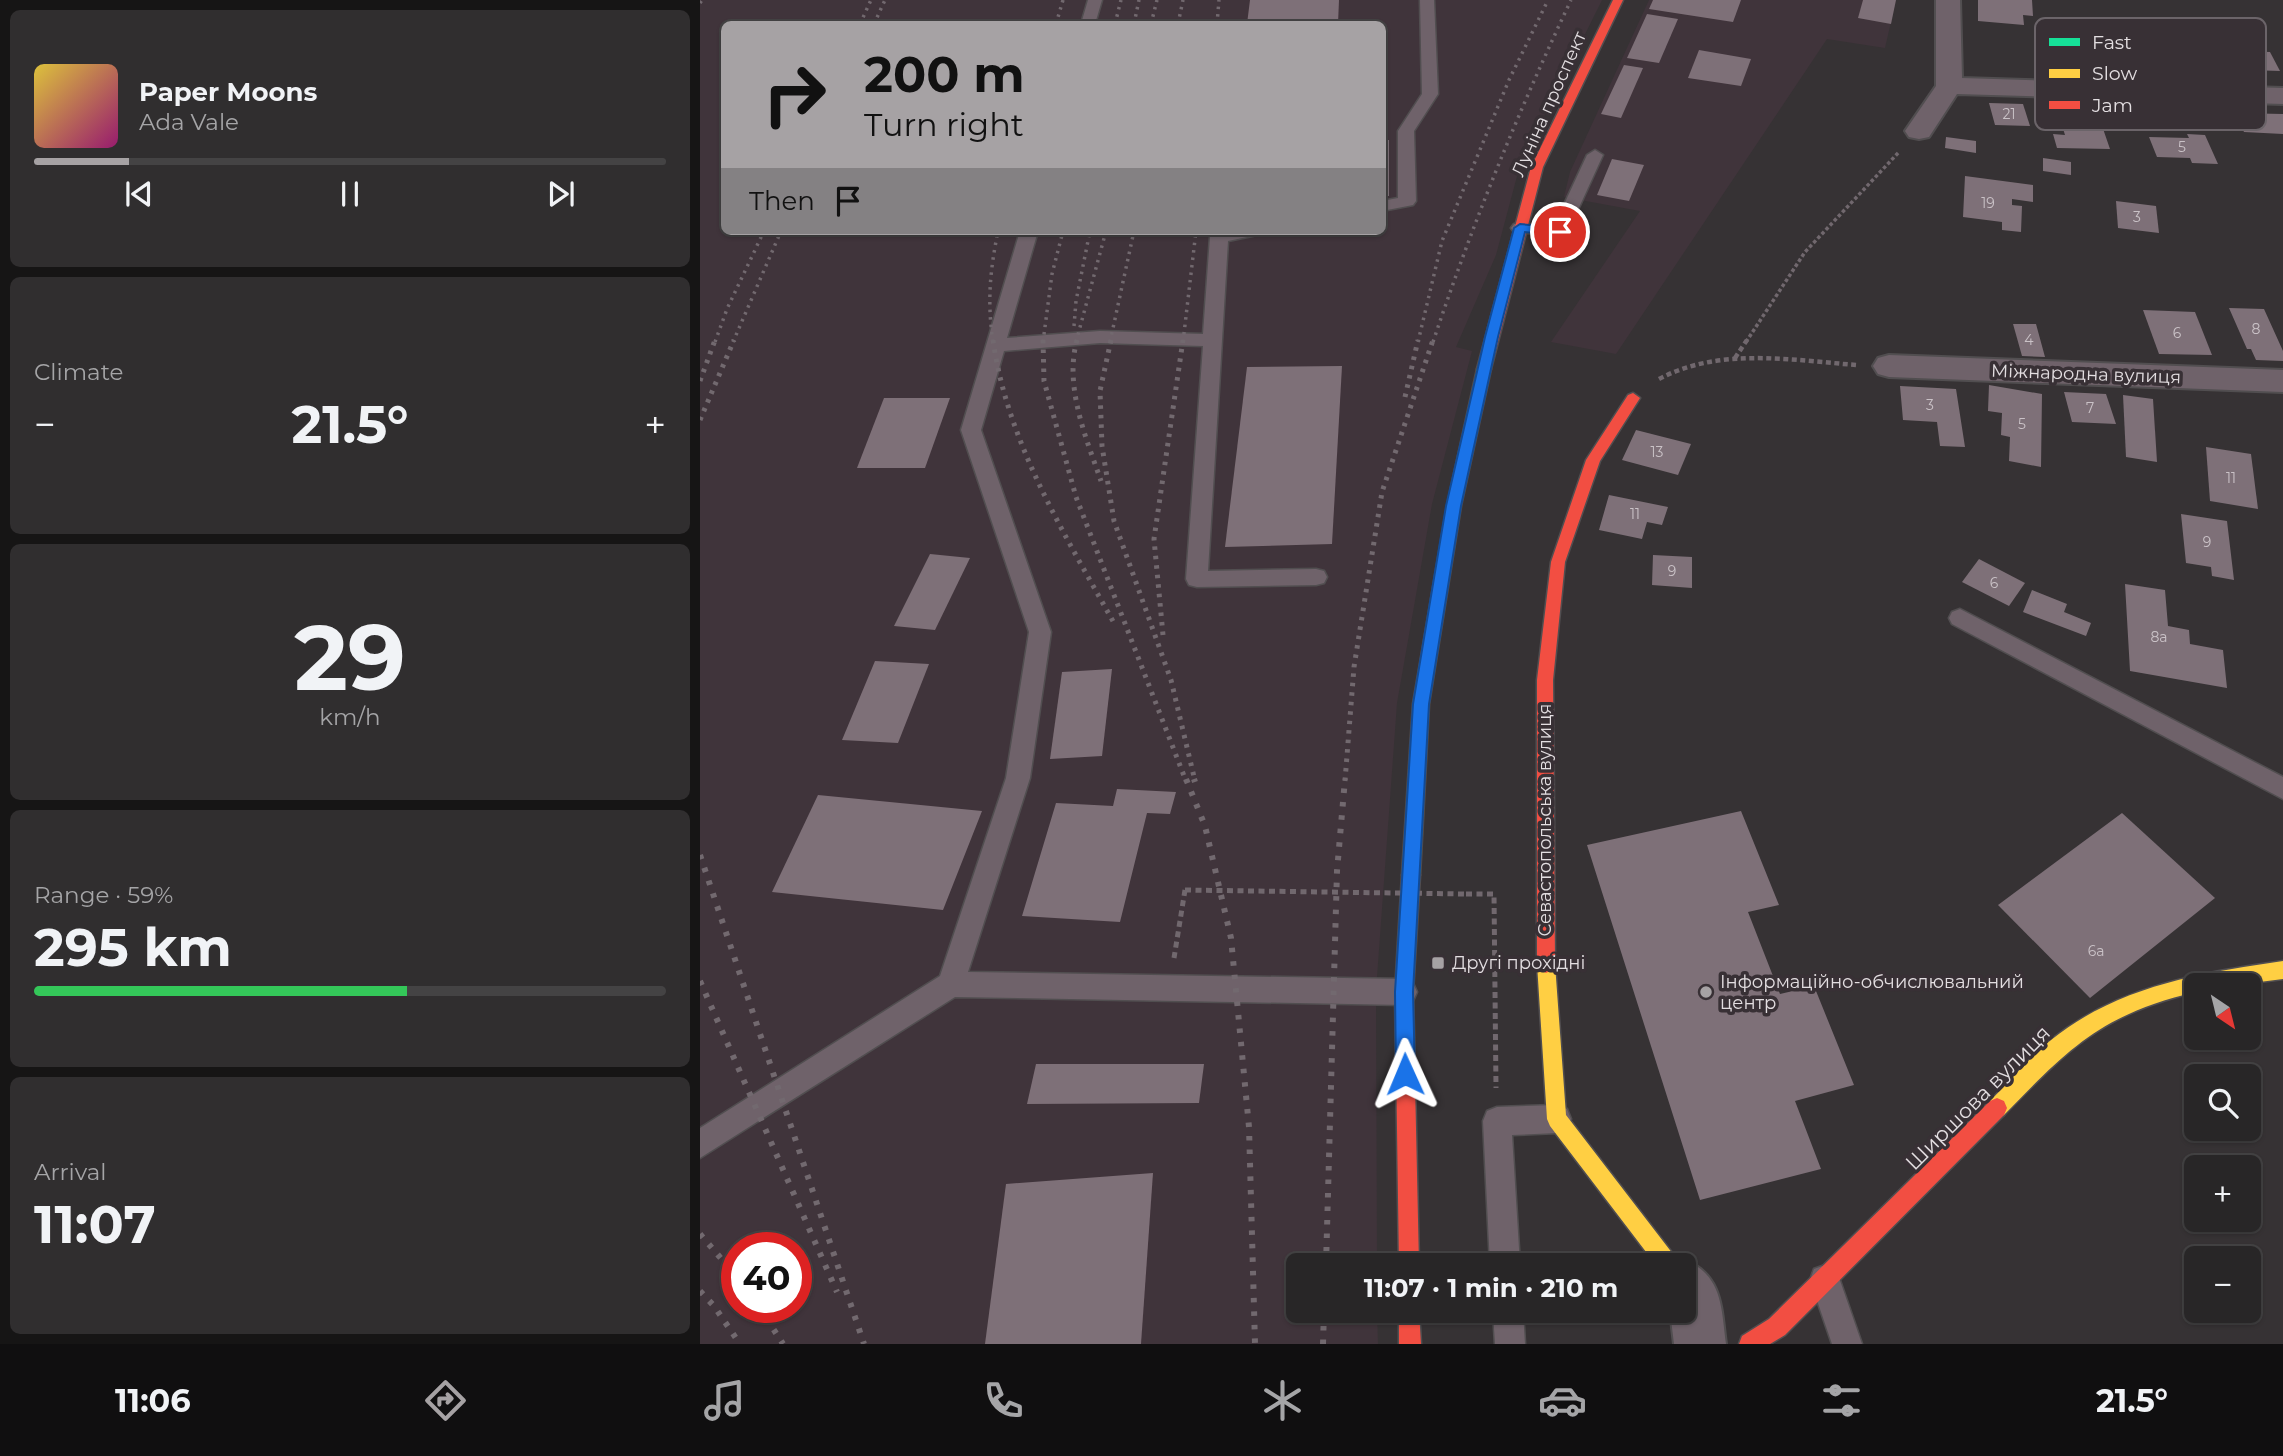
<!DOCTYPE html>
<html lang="en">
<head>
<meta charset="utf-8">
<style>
  :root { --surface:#282627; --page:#302e2f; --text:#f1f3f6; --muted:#a5a5a7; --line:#444344; --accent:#a6a2a4 }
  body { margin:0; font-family:Montserrat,sans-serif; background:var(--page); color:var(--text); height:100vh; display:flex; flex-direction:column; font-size:26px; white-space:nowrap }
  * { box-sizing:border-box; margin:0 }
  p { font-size:23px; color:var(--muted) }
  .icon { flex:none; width:38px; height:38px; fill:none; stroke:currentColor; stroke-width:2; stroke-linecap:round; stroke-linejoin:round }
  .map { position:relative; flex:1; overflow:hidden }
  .drawer { display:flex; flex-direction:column; gap:10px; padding:10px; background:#161515; width:700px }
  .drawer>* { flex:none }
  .top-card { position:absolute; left:21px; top:21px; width:665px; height:214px; border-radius:10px; box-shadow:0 2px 5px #0004,0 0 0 2px var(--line); background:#a6a2a4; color:#111; overflow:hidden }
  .needle { width:46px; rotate:145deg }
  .fabs { position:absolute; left:1484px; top:973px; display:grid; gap:14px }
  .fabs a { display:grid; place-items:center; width:77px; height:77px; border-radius:10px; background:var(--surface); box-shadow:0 2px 5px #0004,0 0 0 2px var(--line); font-size:35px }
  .speed { position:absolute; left:21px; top:1232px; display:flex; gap:14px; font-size:35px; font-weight:700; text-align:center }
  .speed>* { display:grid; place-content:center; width:91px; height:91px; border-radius:50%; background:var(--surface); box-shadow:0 2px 5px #0004,0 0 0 2px var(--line); line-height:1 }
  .speed .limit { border:10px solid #d22; background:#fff; color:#111 }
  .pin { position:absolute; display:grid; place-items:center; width:60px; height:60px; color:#fff; margin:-30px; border:4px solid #fff; border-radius:50%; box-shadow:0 2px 7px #0007 }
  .me { position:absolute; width:77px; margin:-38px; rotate:359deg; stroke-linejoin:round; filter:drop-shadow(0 0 5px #0008) }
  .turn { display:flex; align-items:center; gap:24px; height:147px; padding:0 28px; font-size:32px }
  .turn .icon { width:91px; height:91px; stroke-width:2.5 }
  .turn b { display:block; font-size:49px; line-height:60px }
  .then { display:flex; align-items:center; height:66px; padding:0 28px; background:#0003; gap:14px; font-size:26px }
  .big { font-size:52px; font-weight:700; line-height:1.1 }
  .drawer .tile { flex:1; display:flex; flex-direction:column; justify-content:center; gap:10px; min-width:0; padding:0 24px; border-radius:10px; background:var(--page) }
  .drawer .dial { align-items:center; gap:0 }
  .dial b { font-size:91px; line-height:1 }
  .song { display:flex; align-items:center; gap:21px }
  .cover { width:84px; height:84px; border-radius:10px; background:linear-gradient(135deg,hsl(50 70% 55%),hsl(320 70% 35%)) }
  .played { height:7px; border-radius:4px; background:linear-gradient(90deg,var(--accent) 15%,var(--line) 15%) }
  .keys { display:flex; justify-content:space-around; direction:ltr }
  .heat { display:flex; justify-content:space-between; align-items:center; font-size:38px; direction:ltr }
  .charge { height:10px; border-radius:5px; background:linear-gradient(90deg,#34c759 59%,var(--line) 0) }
  .trip { position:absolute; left:586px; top:1253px; width:410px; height:70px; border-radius:10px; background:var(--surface); box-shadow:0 2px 5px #0004,0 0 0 2px var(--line); font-weight:700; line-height:70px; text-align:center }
  .menu { display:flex; height:112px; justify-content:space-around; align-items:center; background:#100f10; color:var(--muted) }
  .menu .icon { width:49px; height:49px }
  .menu .current { color:var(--accent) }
  .menu b { font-size:32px; color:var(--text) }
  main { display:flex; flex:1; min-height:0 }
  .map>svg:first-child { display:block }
  .built { fill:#40343b; fill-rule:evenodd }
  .building { fill:#7e7078 }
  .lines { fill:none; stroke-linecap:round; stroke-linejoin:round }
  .lane-casing { stroke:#514e50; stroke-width:3 }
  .street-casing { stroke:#514e50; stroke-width:4 }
  .fast-casing { stroke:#514e50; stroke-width:3 }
  .slow-casing { stroke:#514e50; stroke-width:3 }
  .jam-casing { stroke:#514e50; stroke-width:3 }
  .path-far2 { stroke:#71686e; stroke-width:3.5; stroke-dasharray:3.5 2.5; stroke-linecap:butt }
  .path-far1 { stroke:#71686e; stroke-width:4.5; stroke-dasharray:5 3.5; stroke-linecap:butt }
  .path { stroke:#71686e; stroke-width:5; stroke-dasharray:6 4.5; stroke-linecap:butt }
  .lane { fill:#6f626a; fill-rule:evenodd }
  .street { fill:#6f626a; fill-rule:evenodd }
  .fast { fill:#16e098; fill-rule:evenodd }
  .slow { fill:#ffcf43; fill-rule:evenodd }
  .jam { fill:#f24e42; fill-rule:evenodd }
  .rail-far2 { stroke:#72696f; stroke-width:3.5; stroke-dasharray:2.5 5; stroke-linecap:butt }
  .rail-far1 { stroke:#72696f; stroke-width:5; stroke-dasharray:3.5 6; stroke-linecap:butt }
  .rail { stroke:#72696f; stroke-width:6; stroke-dasharray:4.5 9; stroke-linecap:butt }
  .path-bridge { stroke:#71686e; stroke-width:5; stroke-dasharray:6 4.5; stroke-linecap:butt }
  .route { fill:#1a73e8; stroke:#114b97; stroke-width:2 }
  .poi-dot { fill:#a6a2a4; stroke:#383035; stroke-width:2.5 }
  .labels { text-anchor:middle; stroke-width:7; stroke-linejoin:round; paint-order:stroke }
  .number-label { font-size:14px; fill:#cac2c7 }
  .street-label { font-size:18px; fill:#e3dee1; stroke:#383035 }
  .poi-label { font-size:18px; fill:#e3dee1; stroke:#383035; text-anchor:start }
  .near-street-label { font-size:21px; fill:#e3dee1; stroke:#383035 }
  .key { fill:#383035; stroke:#6b6469; stroke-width:2 }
  .key-label { font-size:19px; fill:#e3dee1 }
</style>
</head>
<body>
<main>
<section class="drawer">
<div class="tile">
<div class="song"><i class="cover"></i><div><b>Paper Moons</b><p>Ada Vale</p></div></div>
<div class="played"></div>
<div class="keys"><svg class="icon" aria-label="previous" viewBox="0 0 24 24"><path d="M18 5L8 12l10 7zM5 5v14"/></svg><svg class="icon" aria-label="pause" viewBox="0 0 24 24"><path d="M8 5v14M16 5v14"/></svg><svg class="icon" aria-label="next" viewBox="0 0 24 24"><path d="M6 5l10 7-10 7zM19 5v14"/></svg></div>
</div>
<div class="tile"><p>Climate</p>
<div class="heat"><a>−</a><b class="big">21.5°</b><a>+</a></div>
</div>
<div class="tile dial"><b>29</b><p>km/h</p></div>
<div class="tile"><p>Range · 59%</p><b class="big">295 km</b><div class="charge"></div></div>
<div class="tile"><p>Arrival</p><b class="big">11:07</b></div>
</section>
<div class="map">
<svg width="1583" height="1344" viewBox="0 0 1583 1344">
  <rect width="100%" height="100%" fill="#363234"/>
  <g class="built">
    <path d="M0 0H902L820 165 796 255 756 347 772 351 732 504 697 703 676 991 677 1265H598V1311H677L678 1344H0ZM24 24H682V231H24ZM37 1248H96V1307H37Z"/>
    <path d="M949 0H1196L1185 48 1127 39 916 354 851 342 940 211 864 197 870 172Z"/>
  </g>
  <g class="building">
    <path d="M550 0H639L638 24H547Z"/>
    <path d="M953 0H1041L1033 22 949 9Z"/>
    <path d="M1163 0H1196L1191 24 1158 18Z"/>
    <path d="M1278 0H1332L1333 16 1323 15 1324 25 1278 21Z"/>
    <path d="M947 14 978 19 959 63 927 58Z"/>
    <path d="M999 50 1051 59 1041 86 988 78Z"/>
    <path d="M1539 51 1570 52 1580 71 1549 70Z"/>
    <path d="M924 65 943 68 921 118 901 114Z"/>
    <path d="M1289 103 1323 104 1330 126 1295 125Z"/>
    <path d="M1535 113 1583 114V134L1544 132Z"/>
    <path d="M1360 119 1400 120 1410 149 1357 148 1353 134 1365 135Z"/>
    <path d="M1487 134 1505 135 1518 164 1492 163 1490 158 1457 157 1449 137 1489 138Z"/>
    <path d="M1246 137 1276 141V153L1245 148Z"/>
    <rect x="682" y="140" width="7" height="56"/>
    <path d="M1343 158 1371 162V175L1343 171Z"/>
    <path d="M912 159 944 165 929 201 897 195Z"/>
    <path d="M1265 176 1333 185V202L1312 199V205L1322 206 1321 232 1302 230V222L1263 217Z"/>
    <path d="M1416 201 1456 206 1459 233 1418 228Z"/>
    <path d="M1529 308 1564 309 1583 351V361L1556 360 1551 349H1547Z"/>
    <path d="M1443 310 1495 312 1512 355 1459 354Z"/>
    <path d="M1313 324H1336L1345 357 1322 356Z"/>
    <path d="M642 366 632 544 525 547 547 367Z"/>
    <path d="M1289 385 1342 394 1341 467 1309 461 1310 437 1301 435 1302 413 1288 411Z"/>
    <path d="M1200 386 1256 389 1265 447 1240 446 1237 422 1203 420Z"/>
    <path d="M1364 392 1406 394 1416 424 1372 422Z"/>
    <path d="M1423 395 1453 399 1457 462 1426 457Z"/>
    <path d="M184 398H250L225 468H157Z"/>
    <path d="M936 430 991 444 978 475 922 460Z"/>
    <path d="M1506 447 1551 454 1558 509 1510 501Z"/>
    <path d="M909 495 968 507 962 525 947 522 942 539 899 530Z"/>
    <path d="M1481 514 1527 521 1534 580 1512 576 1511 567 1486 563Z"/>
    <path d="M230 554 270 558 235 630 194 626Z"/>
    <path d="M953 555 992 557V588L952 585Z"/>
    <path d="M1279 559 1325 583 1309 606 1262 582Z"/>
    <path d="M1425 584 1465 590 1468 626 1489 630 1490 644 1523 650 1527 688 1430 671Z"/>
    <path d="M1332 590 1367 604 1364 612 1391 623 1386 636 1323 612Z"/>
    <path d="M175 661 229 664 198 743 142 740Z"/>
    <path d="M412 669 402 756 350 759 362 672Z"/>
    <path d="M417 789 476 792 470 814 447 813 420 922 322 916 356 803 413 806Z"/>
    <path d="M118 795 282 811 243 910 72 892Z"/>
    <path d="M1041 811 1079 905 1048 912 1080 994 1114 986 1154 1085 1095 1101 1121 1169 1000 1200 887 845Z"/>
    <path d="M1422 813 1515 898 1390 998 1298 905Z"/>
    <path d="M336 1064H504L499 1103 327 1104Z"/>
    <path d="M453 1173 441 1344H285L306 1184Z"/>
  </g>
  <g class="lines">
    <defs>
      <g id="lane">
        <path d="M388 0H402L395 24H381Z"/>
        <path d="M720 0H734L738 94 714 131 716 201 713 205 682 211V201L698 198V131L722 94Z"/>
        <path d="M895 150 903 155 866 236 814 232 811 228 814 224 854 226 887 155Z"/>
        <path d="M320 231H338L307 338 400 331 503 334 510 237 513 233 560 231 557 235 528 241 508 571 616 569 624 571 627 577 624 583 616 585 497 587 489 585 486 579 503 346 400 343 304 351 281 430 351 632 330 778 268 972 704 979 713 983 717 992 713 1001 704 1005 255 997 0 1158V1128L240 976 306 778 329 632 261 430Z"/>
        <path d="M1260 609 1583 777V799L1252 624 1249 618 1252 612Z"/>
        <path d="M857 1105 867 1109 871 1119 867 1129 857 1133 812 1135 820 1265H790L783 1121 787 1111 797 1107Z"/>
        <path d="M1125 1265 1136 1269 1162 1344H1132L1110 1280 1114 1269Z"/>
        <path d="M793 1311H823L825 1344H795Z"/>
      </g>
      <g id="street">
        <path d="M1236 0H1260L1262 78 1583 88V104L1257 94 1229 137 1219 139 1209 137 1205 131 1236 86Z"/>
        <path d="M1189 355 1583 370V392L1189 377 1178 374 1173 366 1178 358Z"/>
        <path d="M984 1259C1023 1276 1021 1307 1026 1344H974L970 1311H984V1265H970Z"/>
      </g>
      <path id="fast" d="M784 365 791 369 761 506 729 704 720 875 717 881 711 883 705 881 702 875 713 704 747 506 777 369Z"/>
      <g id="slow">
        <path d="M846 955 852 958 855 964 866 1115 976 1258 979 1265H956L850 1126 847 1119 837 964 840 958Z"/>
        <path d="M1583 961V979L1536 985H1496V992C1402 1014 1369 1048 1304 1115L1297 1118 1290 1115 1287 1108 1290 1101C1310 1081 1329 1058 1351 1040 1418 986 1500 973 1583 961Z"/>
      </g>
      <g id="jam">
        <path d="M913 0H923L843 167 791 369 789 372H779L777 369 831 167Z"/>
        <path d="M933 393 940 398 900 461 865 562 853 680 855 964 852 970 846 973 840 970 837 964V680L851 562 886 460 928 395Z"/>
        <path d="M711 867 717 869 720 875 713 992 719 1265H699L695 992 702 875 705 869Z"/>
        <path d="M1297 1098 1304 1101 1307 1108 1304 1115 1085 1335 1070 1344H1039L1042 1336 1069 1319 1290 1101Z"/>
        <path d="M699 1311H719L721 1344H699Z"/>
      </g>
    </defs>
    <use href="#lane" class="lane-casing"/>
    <use href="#street" class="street-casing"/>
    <use href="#fast" class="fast-casing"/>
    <use href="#slow" class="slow-casing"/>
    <use href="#jam" class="jam-casing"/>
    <path class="path-far2" d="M1046 342 1105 252 1199 152"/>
    <g class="path-far1">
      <path d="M1035 358 1047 340"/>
      <path d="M959 379C1019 347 1091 360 1156 365"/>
    </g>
    <g class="path">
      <path d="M766 894H794L796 1088"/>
      <path d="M474 958 485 890"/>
    </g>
    <use href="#lane" class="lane"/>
    <use href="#street" class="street"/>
    <use href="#fast" class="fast"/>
    <use href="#slow" class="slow"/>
    <use href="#jam" class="jam"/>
    <g class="rail-far2">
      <path d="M0 3 2 0"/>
      <path d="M160 24 171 0"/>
      <path d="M174 24 185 0"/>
      <path d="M356 24 363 0"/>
      <path d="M415 24 421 0"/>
      <path d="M434 24 439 0"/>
      <path d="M451 24 457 0"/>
      <path d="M478 24 483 0"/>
      <path d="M517 24 519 0"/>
      <path d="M374 326 376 301 390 231"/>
      <path d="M15 342 27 309 64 231"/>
      <path d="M33 342 81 231"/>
      <path d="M293 342C287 301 290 271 298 231"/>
      <path d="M343 342 352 274 363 231"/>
      <path d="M376 342 406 231"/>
      <path d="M410 342 434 231"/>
      <path d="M483 342 496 231"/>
      <path d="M718 342 742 241 809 80 848 0"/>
      <path d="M733 342C772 225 818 112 871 0"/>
    </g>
    <g class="rail-far1">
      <path d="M293 340C307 442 365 535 414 623"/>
      <path d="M343 340 344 381 376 497 486 781"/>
      <path d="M377 340C364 386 386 438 401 481"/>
      <path d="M411 340 400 391 402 446 414 521 471 680 495 781"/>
      <path d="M0 381 15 340"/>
      <path d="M705 397 718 340"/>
      <path d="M0 420 34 340"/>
      <path d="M463 635 454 539 483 340"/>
      <path d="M645 781 654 667 682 492 733 340"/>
    </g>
    <g class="rail">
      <path d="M486 779 505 826 531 938 549 1127 555 1344"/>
      <path d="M494 779 495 782"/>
      <path d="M0 855 164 1344"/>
      <path d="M0 981 137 1292"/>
      <path d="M0 1234 37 1277"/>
      <path d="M626 1265 637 871 645 779"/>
      <path d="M0 1291 14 1306 40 1344"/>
      <path d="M59 1307 83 1344"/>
      <path d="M623 1344 624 1311"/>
    </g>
    <path class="path-bridge" d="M485 890 766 894"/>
  </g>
  <path class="route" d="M820 224 860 228 866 232 860 236 825 232 798 337 761 506 729 704 713 992 715 1074 712 1080 705 1083 698 1080 696 1074 695 992 713 704 746 506 785 337 814 228Z"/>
  <g class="poi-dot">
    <rect x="731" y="956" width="14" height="14" rx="3.5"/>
    <circle cx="1006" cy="992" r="7"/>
  </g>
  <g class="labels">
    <g class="number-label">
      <text x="1309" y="119">21</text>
      <text x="1482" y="152">5</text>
      <text x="1288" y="208">19</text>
      <text x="1437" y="222">3</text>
      <text x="1556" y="334">8</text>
      <text x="1477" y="338">6</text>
      <text x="1329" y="345">4</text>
      <text x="1230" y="410">3</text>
      <text x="1390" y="413">7</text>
      <text x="1322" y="429">5</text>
      <text x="957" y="457">13</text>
      <text x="1531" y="483">11</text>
      <text x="935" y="519">11</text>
      <text x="1507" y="547">9</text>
      <text x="972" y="576">9</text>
      <text x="1294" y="588">6</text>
      <text x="1459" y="642">8а</text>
      <text x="1396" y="956">6а</text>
    </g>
    <g class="street-label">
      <text transform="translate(849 104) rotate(-66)" y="6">Луніна проспект</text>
      <text transform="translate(1386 374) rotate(2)" y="6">Міжнародна вулиця</text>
      <text transform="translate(845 820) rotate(-90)" y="6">Севастопольська вулиця</text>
    </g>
    <g class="poi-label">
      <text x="752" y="969">Другі прохідні</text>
      <text x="1020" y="988">Інформаційно-обчислювальний<tspan x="1020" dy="21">центр</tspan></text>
    </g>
    <g class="near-street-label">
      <text transform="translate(1278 1098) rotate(-45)" y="7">Ширшова вулиця</text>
    </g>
  </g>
  <rect x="1335" y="18" width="231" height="112" rx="10" class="key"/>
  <rect x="1349" y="38" width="31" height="8" fill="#16e098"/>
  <rect x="1349" y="69" width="31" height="9" fill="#ffcf43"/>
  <rect x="1349" y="101" width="31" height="8" fill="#f24e42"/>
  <g class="key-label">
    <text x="1392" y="49">Fast</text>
    <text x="1392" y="80">Slow</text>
    <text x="1392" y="112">Jam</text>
  </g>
</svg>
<div class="fabs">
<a><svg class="needle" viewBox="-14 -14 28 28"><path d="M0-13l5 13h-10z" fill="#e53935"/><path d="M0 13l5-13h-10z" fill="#a5a5a7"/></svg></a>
<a><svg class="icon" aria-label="search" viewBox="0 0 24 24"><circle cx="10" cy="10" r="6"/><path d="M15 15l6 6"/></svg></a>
<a>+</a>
<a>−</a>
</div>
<div class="speed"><div class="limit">40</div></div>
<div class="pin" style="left:860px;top:232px;background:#d93025"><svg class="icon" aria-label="arrive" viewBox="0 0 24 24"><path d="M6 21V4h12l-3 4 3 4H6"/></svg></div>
<svg class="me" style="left:705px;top:1074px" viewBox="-20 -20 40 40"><path d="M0-17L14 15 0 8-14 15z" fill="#1a73e8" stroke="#fff" stroke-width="4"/></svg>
<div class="trip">11:07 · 1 min · 210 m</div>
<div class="top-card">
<div class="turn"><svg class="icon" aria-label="right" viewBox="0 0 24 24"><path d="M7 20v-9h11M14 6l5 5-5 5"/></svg><div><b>200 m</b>Turn right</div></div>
<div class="then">Then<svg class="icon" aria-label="arrive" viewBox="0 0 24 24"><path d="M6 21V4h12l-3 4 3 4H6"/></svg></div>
</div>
</div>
</main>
<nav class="menu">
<b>11:06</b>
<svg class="icon current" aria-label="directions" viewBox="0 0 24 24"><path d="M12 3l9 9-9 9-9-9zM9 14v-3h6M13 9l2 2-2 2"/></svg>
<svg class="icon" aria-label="music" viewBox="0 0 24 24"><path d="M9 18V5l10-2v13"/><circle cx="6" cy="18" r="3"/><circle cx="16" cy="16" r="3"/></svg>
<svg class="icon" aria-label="phone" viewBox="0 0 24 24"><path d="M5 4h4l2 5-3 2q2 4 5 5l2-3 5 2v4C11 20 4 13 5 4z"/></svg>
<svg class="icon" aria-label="climate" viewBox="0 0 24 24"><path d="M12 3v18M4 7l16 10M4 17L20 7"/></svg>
<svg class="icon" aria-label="car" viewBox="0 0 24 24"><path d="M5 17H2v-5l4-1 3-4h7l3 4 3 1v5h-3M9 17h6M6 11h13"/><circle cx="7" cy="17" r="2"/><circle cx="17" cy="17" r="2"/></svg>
<svg class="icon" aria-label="filters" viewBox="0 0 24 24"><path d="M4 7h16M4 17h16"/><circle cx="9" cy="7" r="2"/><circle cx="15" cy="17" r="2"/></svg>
<b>21.5°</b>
</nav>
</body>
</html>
